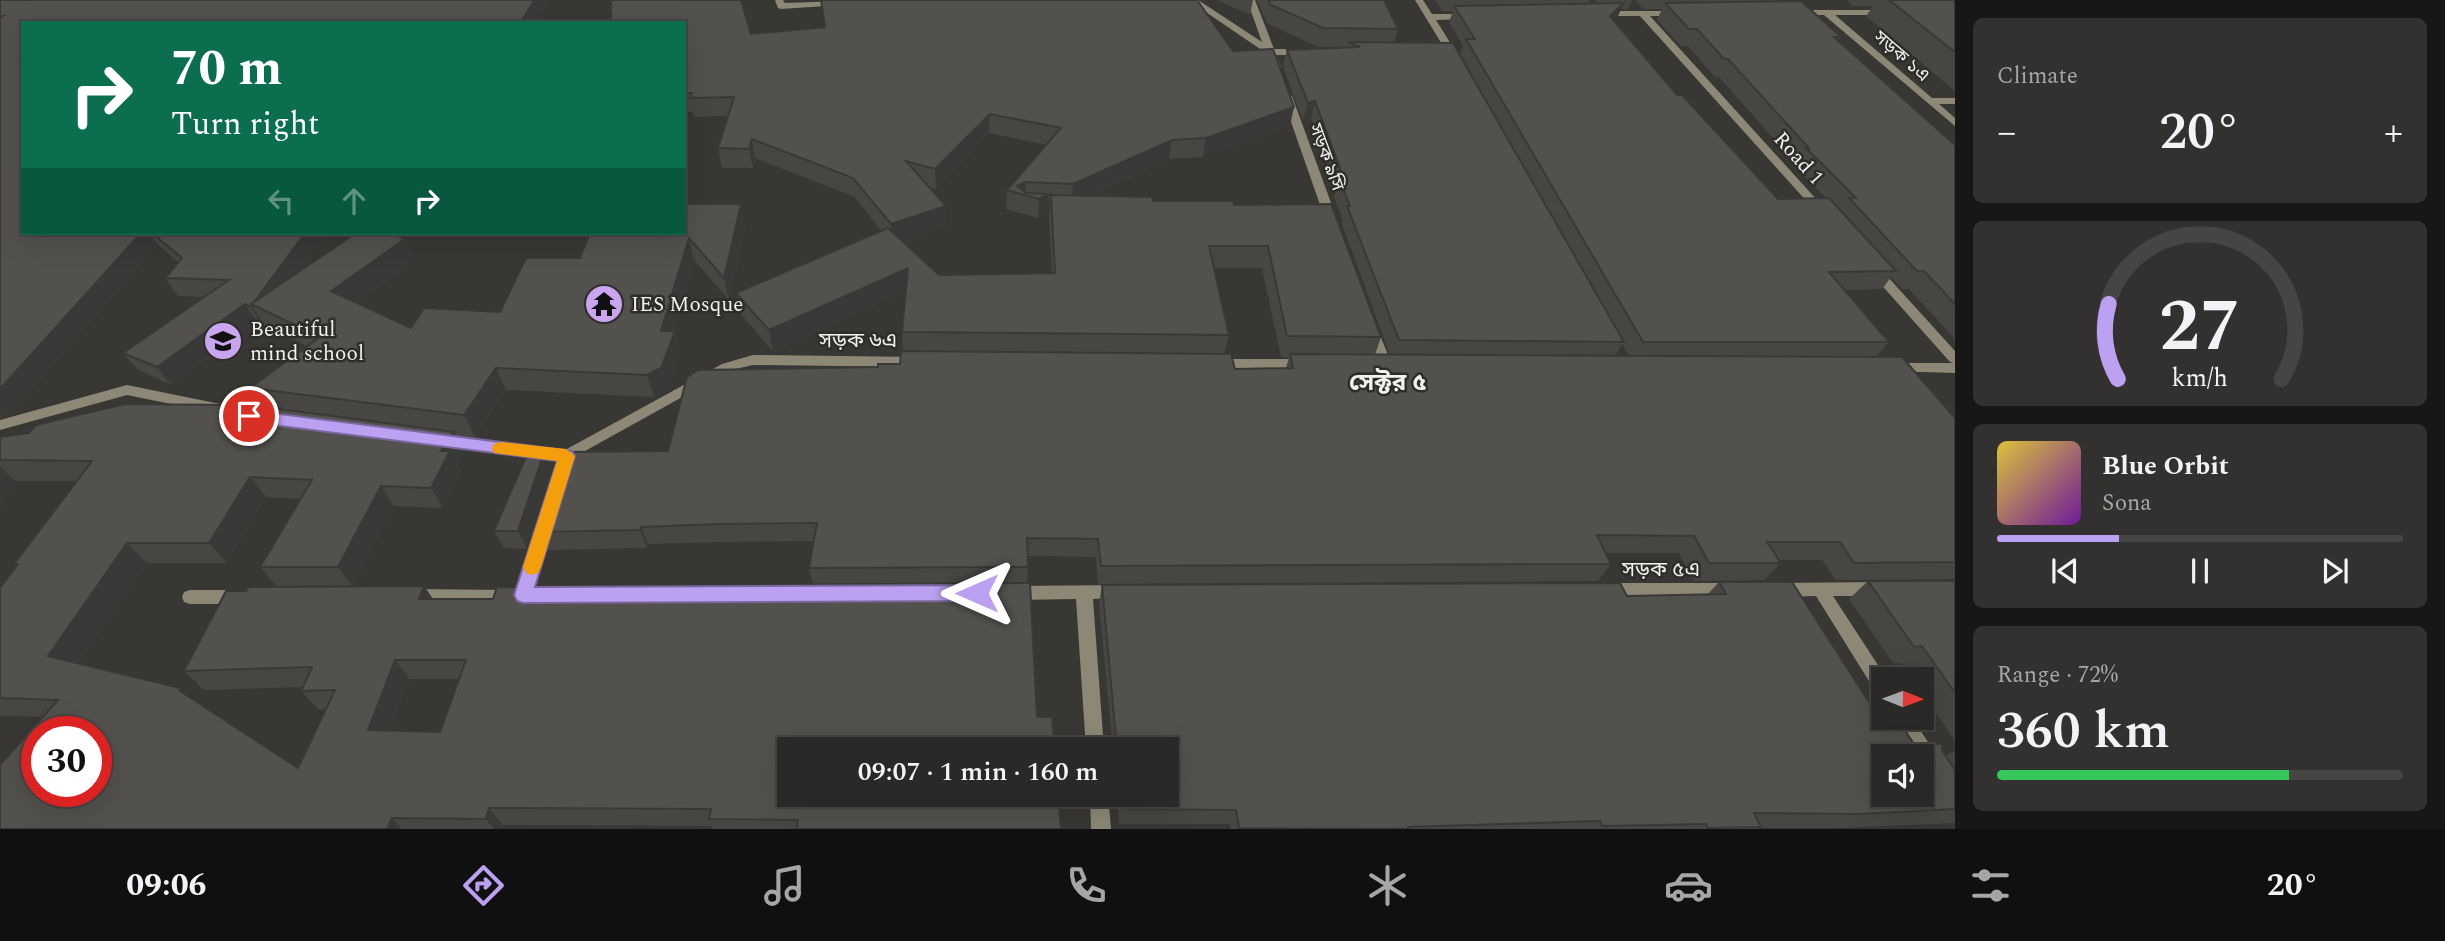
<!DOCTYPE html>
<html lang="en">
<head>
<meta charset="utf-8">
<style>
  :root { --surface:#2a2927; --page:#32312f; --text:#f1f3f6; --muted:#a5a6a7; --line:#464544; --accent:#bca0f2 }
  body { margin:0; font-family:Spectral,"Noto Sans Bengali",serif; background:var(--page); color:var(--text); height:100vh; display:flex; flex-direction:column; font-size:26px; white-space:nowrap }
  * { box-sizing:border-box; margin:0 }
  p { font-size:23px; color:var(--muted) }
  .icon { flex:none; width:38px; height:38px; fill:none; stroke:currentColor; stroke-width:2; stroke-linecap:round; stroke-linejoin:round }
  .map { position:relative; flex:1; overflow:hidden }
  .sheet { display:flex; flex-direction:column; gap:18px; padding:18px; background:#171715; width:490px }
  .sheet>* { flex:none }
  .guide { position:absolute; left:21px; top:21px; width:665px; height:214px; border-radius:0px; box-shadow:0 7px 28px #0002,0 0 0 2px var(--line); background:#0b6e4f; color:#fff; overflow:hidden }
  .needle { width:46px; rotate:91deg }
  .buttons { position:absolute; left:1871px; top:667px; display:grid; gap:14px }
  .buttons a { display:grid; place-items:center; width:63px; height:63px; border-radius:0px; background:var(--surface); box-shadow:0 7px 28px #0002,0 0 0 2px var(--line); font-size:35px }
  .speed { position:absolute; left:21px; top:716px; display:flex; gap:14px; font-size:35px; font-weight:700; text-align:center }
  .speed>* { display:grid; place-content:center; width:91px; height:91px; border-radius:50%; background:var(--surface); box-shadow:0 7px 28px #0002,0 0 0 2px var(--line); line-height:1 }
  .speed .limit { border:10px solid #d22; background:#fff; color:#111 }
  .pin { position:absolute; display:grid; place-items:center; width:60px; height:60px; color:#fff; margin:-30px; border:4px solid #fff; border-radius:50%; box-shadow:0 2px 7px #0007 }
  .me { position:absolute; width:77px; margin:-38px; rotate:270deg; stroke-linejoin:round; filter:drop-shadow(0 0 5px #0008) }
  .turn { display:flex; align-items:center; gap:24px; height:147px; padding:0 35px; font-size:32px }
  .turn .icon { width:91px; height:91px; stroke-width:2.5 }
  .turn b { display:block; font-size:49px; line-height:60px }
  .lanes { display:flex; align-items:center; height:66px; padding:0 35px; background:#0003; justify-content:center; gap:35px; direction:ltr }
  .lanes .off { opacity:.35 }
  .big { font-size:52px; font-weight:600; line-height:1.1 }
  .sheet .tile { flex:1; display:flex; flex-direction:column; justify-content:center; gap:10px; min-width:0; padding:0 24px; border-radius:10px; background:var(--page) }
  .sheet .dial { align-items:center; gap:0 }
  .dial svg { height:182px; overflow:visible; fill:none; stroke:var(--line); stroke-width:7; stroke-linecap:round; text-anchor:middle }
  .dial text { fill:var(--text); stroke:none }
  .song { display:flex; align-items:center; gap:21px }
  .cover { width:84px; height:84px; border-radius:10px; background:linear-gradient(135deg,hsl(50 70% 55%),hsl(280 70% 35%)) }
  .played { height:7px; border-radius:4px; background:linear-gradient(90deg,var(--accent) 30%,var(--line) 30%) }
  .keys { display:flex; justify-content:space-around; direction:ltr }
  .heat { display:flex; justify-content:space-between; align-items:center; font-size:38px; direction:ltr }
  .charge { height:10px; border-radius:5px; background:linear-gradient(90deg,#34c759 72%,var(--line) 0) }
  .trip { position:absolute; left:777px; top:737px; width:402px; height:70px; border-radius:0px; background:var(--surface); box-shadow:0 7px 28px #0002,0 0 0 2px var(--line); font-weight:600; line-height:70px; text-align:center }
  .dock { display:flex; height:112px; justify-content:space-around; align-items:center; background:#111010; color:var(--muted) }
  .dock .icon { width:49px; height:49px }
  .dock .selected { color:var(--accent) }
  .dock b { font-size:32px; color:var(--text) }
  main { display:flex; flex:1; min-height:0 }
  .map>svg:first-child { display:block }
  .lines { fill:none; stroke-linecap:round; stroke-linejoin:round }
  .street { fill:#8c8875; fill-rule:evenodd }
  .wall { fill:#474643; fill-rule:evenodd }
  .shaded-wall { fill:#393937 }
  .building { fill:#52514e; stroke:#393937; stroke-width:2; fill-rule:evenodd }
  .route { fill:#bca0f2; stroke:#7a689d; stroke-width:2 }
  .slow { fill:#f59e0b }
  .labels { text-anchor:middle; stroke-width:5; stroke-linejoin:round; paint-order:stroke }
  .far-street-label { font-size:18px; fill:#f1f0ee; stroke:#2e2d2a }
  .street-label { font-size:21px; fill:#f1f0ee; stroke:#2e2d2a }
  .poi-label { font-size:21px; fill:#f1f0ee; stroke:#2e2d2a; text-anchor:start }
  .quarter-label { font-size:24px; font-weight:bold; fill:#f1f0ee; stroke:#2e2d2a }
</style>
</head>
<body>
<main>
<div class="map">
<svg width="1955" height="829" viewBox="0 0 1955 829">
  <rect width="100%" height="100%" fill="#383734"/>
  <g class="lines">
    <g class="street">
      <path d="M775 0H783L785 3 874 0 870 3 781 9 778 8Z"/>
      <path d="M1188 0H1198L1262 42 1247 0H1255L1274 49H1305L1310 52 1305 55H1276L1281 67 1273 69 1266 53Z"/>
      <path d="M1415 0H1423L1432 14H1470L1472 16 1467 19 1436 20 1459 57 1457 59H1451Z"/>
      <path d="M1795 10H1890L1892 12 1887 15H1835L1932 98H1955V104H1939L1955 118V126L1824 15H1792L1790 13Z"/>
      <path d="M1600 11H1680L1682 13 1677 16H1650L1827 211V215H1819L1640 16H1603L1598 13Z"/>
      <path d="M1287 93 1292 96 1338 222 1336 225H1328L1326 222 1282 96Z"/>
      <path d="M1874 265 1878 266 1955 351V373L1888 371 1886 368 1888 365 1893 363H1954L1950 362 1870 272 1868 269Z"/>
      <path d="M1372 326 1378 330 1392 365 1390 368H1380L1378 365 1366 330Z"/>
      <path d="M753 355 918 357 925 362 918 367 753 365 731 370 567 461 441 446 436 445 434 441 436 437 441 436 565 450 722 364Z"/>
      <path d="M1214 359H1306L1313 364 1306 369H1214L1207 364Z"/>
      <path d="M127 385 220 404 227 409 220 414 127 395 0 430V420Z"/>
      <path d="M546 515 551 517 554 521 529 600C523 602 518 600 512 602L413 603 407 601 405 596 407 591 413 589 517 590 538 521 541 517Z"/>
      <path d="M1877 582 1883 584 1885 589 1883 594 1877 596H1833L1887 679H1883V696L1877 694 1816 596 1778 597 1772 595 1770 590 1772 585 1778 583Z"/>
      <path d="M1606 583H1730L1736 585 1738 590 1736 595 1730 597H1606L1600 595 1598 590 1600 585Z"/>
      <path d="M1121 585 1127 587 1129 592 1127 597 1093 599 1104 749H1086L1076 599 1011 600 1005 598 1003 593 1005 588 1011 586Z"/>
      <path d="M190 590H242L248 592 250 597 248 602 242 604H190L184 602 182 597 184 592Z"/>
      <path d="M1893 718H1912L1936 754 1939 760 1936 766 1930 769 1924 766 1922 756H1917Z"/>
      <path d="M1090 794H1108L1111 829H1091Z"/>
    </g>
  </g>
  <g class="wall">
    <path d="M0 0H550L536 23H23V233H327L301 270 405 239 416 261 357 303 411 328 500 312 580 258 746 226 729 300 694 260 674 331H675L681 353 667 390 654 397 506 390 475 437 456 435 465 452 457 465 461 471 443 508 394 506 353 586H424L433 599H493L552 592 653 594 813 584 809 568 814 541 724 542 648 544 647 548 548 550 539 532 668 451 878 367 900 364 903 351 902 332 906 291 773 352 741 314 736 293 881 231 855 197 755 158 753 168H722L718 148 728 116 694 117 693 112H684V23L751 34 1233 51 1290 126 1203 157 1169 159 1088 196 1153 201 1234 205 1381 337 1375 355H1390L1342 224 1343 221 1334 197 1336 189 1311 118 1303 121 1283 67 1287 50 1346 47H1318L1267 23 1257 0H1384L1398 29 1394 42 1460 55 1463 46 1449 22 1453 11H1442L1435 0H1590L1588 4H1598L1594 0H1784V1L1841 37 1838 40 1955 145V339L1909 289H1902L1891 277 1882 289 1844 290 1889 342 1876 357 1955 418V579L1836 580 1822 560H1779L1781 563 1764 580 1694 581 1679 553H1605L1611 564 1598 581 1098 584 1096 557 1028 556 1027 583 1037 717 1061 829H713L712 826 503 825 501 829H0L43 717 0 716V588L16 566 14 564 77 481H15L0 508V437L263 407 250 388 308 347 265 326 263 323 262 325 257 322 171 385 138 370 123 353 205 297 178 296 165 278 179 263 158 245 10 414 0 417ZM1636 1 1643 9H1662L1657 20 1681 46H1688L1715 77H1719L1796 164 1794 166 1826 198 1778 199 1677 95 1615 21 1621 9H1628ZM989 133 1047 145 1007 190 1006 209 1038 218 1048 214 1049 202H1050L1049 216 1052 273 939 275 902 241 946 226V206L928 187 936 189ZM1214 268H1262L1281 357 1289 358 1286 368 1235 369 1224 354 1229 335ZM1622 344 1629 356H1615ZM266 497 301 499 260 567 277 587 246 591 184 671 204 690 303 687 301 691 318 709H326L298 768 193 700 79 663 147 563H227ZM410 679H459L440 732 390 730Z"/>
    <path d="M1217 0H1253L1250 15Z"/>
    <path d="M1847 0H1955V91L1866 16 1873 6H1853Z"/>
    <path d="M544 452 553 470 527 549 504 548 494 531Z"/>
    <path d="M1868 581H1955V741L1922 692V679H1912L1901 663H1893L1849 599Z"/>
    <path d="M1719 582 1881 721 1914 744 1942 750 1946 756 1955 750V823L1837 828H1760L1758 829H1230V824H1119L1117 794H1167V749H1113L1099 603 1102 585 1627 596 1708 594Z"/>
  </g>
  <g class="shaded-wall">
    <path d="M535 0H550L536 23H520Z"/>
    <path d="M1632 0H1637L1628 9Z"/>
    <path d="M1624 3 1616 20 1603 32 1610 16Z"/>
    <path d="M1315 101 1311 118 1303 121 1308 103Z"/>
    <path d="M1294 107 1290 126 1203 157 1206 138Z"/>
    <path d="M990 114 989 133 936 189 935 169Z"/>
    <path d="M752 139 755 158 753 168 749 149Z"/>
    <path d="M1172 140 1169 159 1071 203 1073 184Z"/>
    <path d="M1026 182 1025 195 1017 186Z"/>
    <path d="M1049 194 1048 214 1038 218 1039 199Z"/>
    <path d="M741 204 746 226 729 300 724 278Z"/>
    <path d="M946 206V226L892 244 891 224Z"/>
    <path d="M141 233H149L158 245 10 414 3 417 0 414V389Z"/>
    <path d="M305 233H327L270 313 252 305Z"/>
    <path d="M689 238 694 260 670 344 675 331 681 353 667 390 654 397 647 375Z"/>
    <path d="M405 239 416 261 343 313 331 291Z"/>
    <path d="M908 268 909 290 773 352 769 330Z"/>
    <path d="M245 304 257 322 171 385 157 367Z"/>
    <path d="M252 306 263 323 262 325 251 307Z"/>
    <path d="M496 368 506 390 475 437 464 415Z"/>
    <path d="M454 432 465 452 457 465 461 471 443 508 431 488 441 451Z"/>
    <path d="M544 452 553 470 527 549 518 531Z"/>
    <path d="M0 466 15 481 0 508Z"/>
    <path d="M250 477 266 497 227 563 209 543Z"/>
    <path d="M381 486 394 506 353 587 338 567Z"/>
    <path d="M641 527 648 544 647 548 640 530Z"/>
    <path d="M127 543 147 563 71 675 48 656Z"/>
    <path d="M424 586 437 606 419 599Z"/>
    <path d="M395 660 410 679 384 748 368 730Z"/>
    <path d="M489 808 503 825 501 829H494L486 819Z"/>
    <path d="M392 818 402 829H387Z"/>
  </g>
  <g class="building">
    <path d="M0 0H535L520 23H23V233H141L0 389V18L3 16H0Z"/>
    <path d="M611 0H741L751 34 825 27 821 0H1197L1233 51 1273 49 1294 107 1206 138 1172 140 1073 184 1026 182 1017 186 1026 193 1049 194 1039 199 1007 190 1061 128 990 114 935 169 906 161 946 206 891 224 853 178 752 139 749 149 718 148 734 97 690 98 692 93H684V23H611Z"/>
    <path d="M1268 0H1384L1398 29 1323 28 1271 5Z"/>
    <path d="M1889 0H1955V52Z"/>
    <path d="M1801 1 1841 37H1834L1955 145V304L1924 271H1917L1849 198H1856L1806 148H1809L1728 59H1724L1697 29H1689L1665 3Z"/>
    <path d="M1624 3 1610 16 1677 95H1682L1778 199 1829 198 1896 271 1829 272 1889 342H1643L1466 39H1475L1454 6Z"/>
    <path d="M1348 42 1453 43 1624 342 1399 340 1347 206H1350L1339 179H1344L1315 101 1308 103 1287 50 1360 47Z"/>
    <path d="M1051 195 1152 197 1153 201H1233L1234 205 1331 204 1381 337 1287 336 1268 246H1209L1229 335 902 332 908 268 769 330 736 293 888 228 939 275 1055 273Z"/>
    <path d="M684 204H741L724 278 689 238 661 331H675L661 368 647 375 496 368 464 415 250 388 320 337 251 304 356 233H389L405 239 331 291 411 328 424 308 500 312 526 258H580L590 233H684Z"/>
    <path d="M152 233H305L255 301 251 304 252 306 251 307 245 304 157 367 123 353 229 280 165 278 182 258Z"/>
    <path d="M901 351 1231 354 1235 369 1293 368 1290 354 1902 357 1955 418V562L1854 563 1840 542H1767L1781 563H1709L1694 536 1597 535 1611 564 1101 566 1098 539 1027 538 1028 567 809 568 817 523 719 524 641 527 640 530 539 532 565 452 668 451 687 377 698 370 878 367V364H900Z"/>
    <path d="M233 403 454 432 441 451H450L431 488 381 486 338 567H260L312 480 250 477 209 543H127L48 656 180 688V691L298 768 335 690 301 691 312 667 184 671 226 591H246L249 587 424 586 419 599H493L497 587 550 588 548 592 653 594 654 587 728 585 1030 583 1037 717H1052L1055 749H789V794H1058L1061 829H797L798 820 709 819 711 809 489 808 486 819 392 818 387 829H0V765L58 700 0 698V588L18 564H14L92 461 0 460V437L29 433 36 425 125 404 230 405ZM395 660H466L440 732 368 730ZM37 732H96V791H37Z"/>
    <path d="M528 452H544L518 531H494Z"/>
    <path d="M1868 581H1955V693L1922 646 1914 647Z"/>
    <path d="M1719 582H1792L1881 721 1898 720 1914 744H1942V750L1955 770V809L1858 814 1754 813 1761 827 1708 828 1706 824 1602 826 1600 821 1408 827 1409 829 1239 828 1236 810 1123 809 1121 794H1167V749H1117L1102 585 1620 583 1627 596 1726 594ZM1883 756H1922V794H1883Z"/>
  </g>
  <path class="route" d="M249 410 572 451 575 456 535 587 977 585 983 587 986 593 983 598 977 601 523 603 517 601 514 595 557 461 249 422 241 416Z"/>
  <path class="slow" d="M500 442 566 449 575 456 541 567 538 573 532 575 526 573 523 567 557 461 494 453 492 448 494 444Z"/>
  <defs>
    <symbol id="temple-disc" viewBox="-11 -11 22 22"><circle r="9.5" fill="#c8a5ee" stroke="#2e2d2a"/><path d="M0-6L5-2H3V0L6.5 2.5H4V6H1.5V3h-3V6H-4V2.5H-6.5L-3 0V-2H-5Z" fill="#111"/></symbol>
    <symbol id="school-disc" viewBox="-11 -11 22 22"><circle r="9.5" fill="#c8a5ee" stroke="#2e2d2a"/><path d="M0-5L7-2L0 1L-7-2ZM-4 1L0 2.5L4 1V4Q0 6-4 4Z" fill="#111"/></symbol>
  </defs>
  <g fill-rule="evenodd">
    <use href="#temple-disc" x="582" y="282" width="44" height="44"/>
    <use href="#school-disc" x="201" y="319" width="44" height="44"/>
  </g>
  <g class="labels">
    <g class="far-street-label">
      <text transform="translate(1902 56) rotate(41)" y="6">সড়ক ১এ</text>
      <text transform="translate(1327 157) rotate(70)" y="6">সড়ক ৯সি</text>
    </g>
    <g class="street-label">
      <text transform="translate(1799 158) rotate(48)" y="7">Road 1</text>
      <text x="858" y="347">সড়ক ৬এ</text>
      <text x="1661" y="576">সড়ক ৫এ</text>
    </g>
    <g class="poi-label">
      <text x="631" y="311">IES Mosque</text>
      <text x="250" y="336">Beautiful<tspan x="250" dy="24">mind school</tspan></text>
    </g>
    <g class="quarter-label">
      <text x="1388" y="390">সেক্টর ৫</text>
    </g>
  </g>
</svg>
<div class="buttons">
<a><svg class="needle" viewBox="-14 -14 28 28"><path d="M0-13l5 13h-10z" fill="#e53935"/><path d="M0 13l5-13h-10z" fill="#a5a6a7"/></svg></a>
<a><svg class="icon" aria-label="sound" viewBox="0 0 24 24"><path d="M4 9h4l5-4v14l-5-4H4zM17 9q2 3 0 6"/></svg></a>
</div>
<div class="speed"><div class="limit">30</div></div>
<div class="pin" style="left:249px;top:416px;background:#d93025"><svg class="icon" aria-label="arrive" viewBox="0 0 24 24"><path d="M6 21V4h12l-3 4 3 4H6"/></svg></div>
<svg class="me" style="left:977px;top:593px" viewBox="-20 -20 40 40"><path d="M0-17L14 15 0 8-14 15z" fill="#bca0f2" stroke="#fff" stroke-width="4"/></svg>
<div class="trip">09:07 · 1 min · 160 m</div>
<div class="guide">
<div class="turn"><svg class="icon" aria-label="right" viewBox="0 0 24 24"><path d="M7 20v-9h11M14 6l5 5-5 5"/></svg><div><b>70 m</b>Turn right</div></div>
<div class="lanes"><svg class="icon off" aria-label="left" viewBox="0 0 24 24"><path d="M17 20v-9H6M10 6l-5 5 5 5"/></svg><svg class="icon off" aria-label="ahead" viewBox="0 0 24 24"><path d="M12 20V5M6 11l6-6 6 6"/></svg><svg class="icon" aria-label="right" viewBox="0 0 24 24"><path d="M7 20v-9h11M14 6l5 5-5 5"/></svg></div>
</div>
</div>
<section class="sheet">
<div class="tile"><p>Climate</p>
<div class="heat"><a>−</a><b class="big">20°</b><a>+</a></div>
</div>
<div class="tile dial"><svg viewBox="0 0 100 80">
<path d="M14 69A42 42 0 1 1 86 69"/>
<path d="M14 69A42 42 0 0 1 10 36" stroke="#bca0f2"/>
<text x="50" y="56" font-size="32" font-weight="700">27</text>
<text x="50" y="72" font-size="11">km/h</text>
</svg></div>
<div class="tile">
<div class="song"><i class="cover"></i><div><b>Blue Orbit</b><p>Sona</p></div></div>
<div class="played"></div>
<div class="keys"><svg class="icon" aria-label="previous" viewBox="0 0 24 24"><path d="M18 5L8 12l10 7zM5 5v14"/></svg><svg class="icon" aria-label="pause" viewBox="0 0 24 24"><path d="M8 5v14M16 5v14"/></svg><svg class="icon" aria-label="next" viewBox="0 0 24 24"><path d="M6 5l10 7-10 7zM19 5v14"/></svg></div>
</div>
<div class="tile"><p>Range · 72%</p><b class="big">360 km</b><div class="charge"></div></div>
</section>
</main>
<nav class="dock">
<b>09:06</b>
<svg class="icon selected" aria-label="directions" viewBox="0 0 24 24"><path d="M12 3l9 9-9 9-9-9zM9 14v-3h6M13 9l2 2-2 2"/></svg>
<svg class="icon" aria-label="music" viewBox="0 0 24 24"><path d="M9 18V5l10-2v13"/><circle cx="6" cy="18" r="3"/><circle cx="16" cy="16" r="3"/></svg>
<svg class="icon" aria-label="phone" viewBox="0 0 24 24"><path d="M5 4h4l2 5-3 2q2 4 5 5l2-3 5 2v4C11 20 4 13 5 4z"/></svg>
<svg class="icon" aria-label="climate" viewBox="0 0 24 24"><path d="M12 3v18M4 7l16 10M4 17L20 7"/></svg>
<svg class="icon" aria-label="car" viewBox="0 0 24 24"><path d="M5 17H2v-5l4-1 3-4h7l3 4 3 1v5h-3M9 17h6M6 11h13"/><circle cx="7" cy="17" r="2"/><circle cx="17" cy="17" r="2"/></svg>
<svg class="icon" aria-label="filters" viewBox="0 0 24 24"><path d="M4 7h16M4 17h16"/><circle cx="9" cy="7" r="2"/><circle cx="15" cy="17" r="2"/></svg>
<b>20°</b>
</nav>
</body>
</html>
